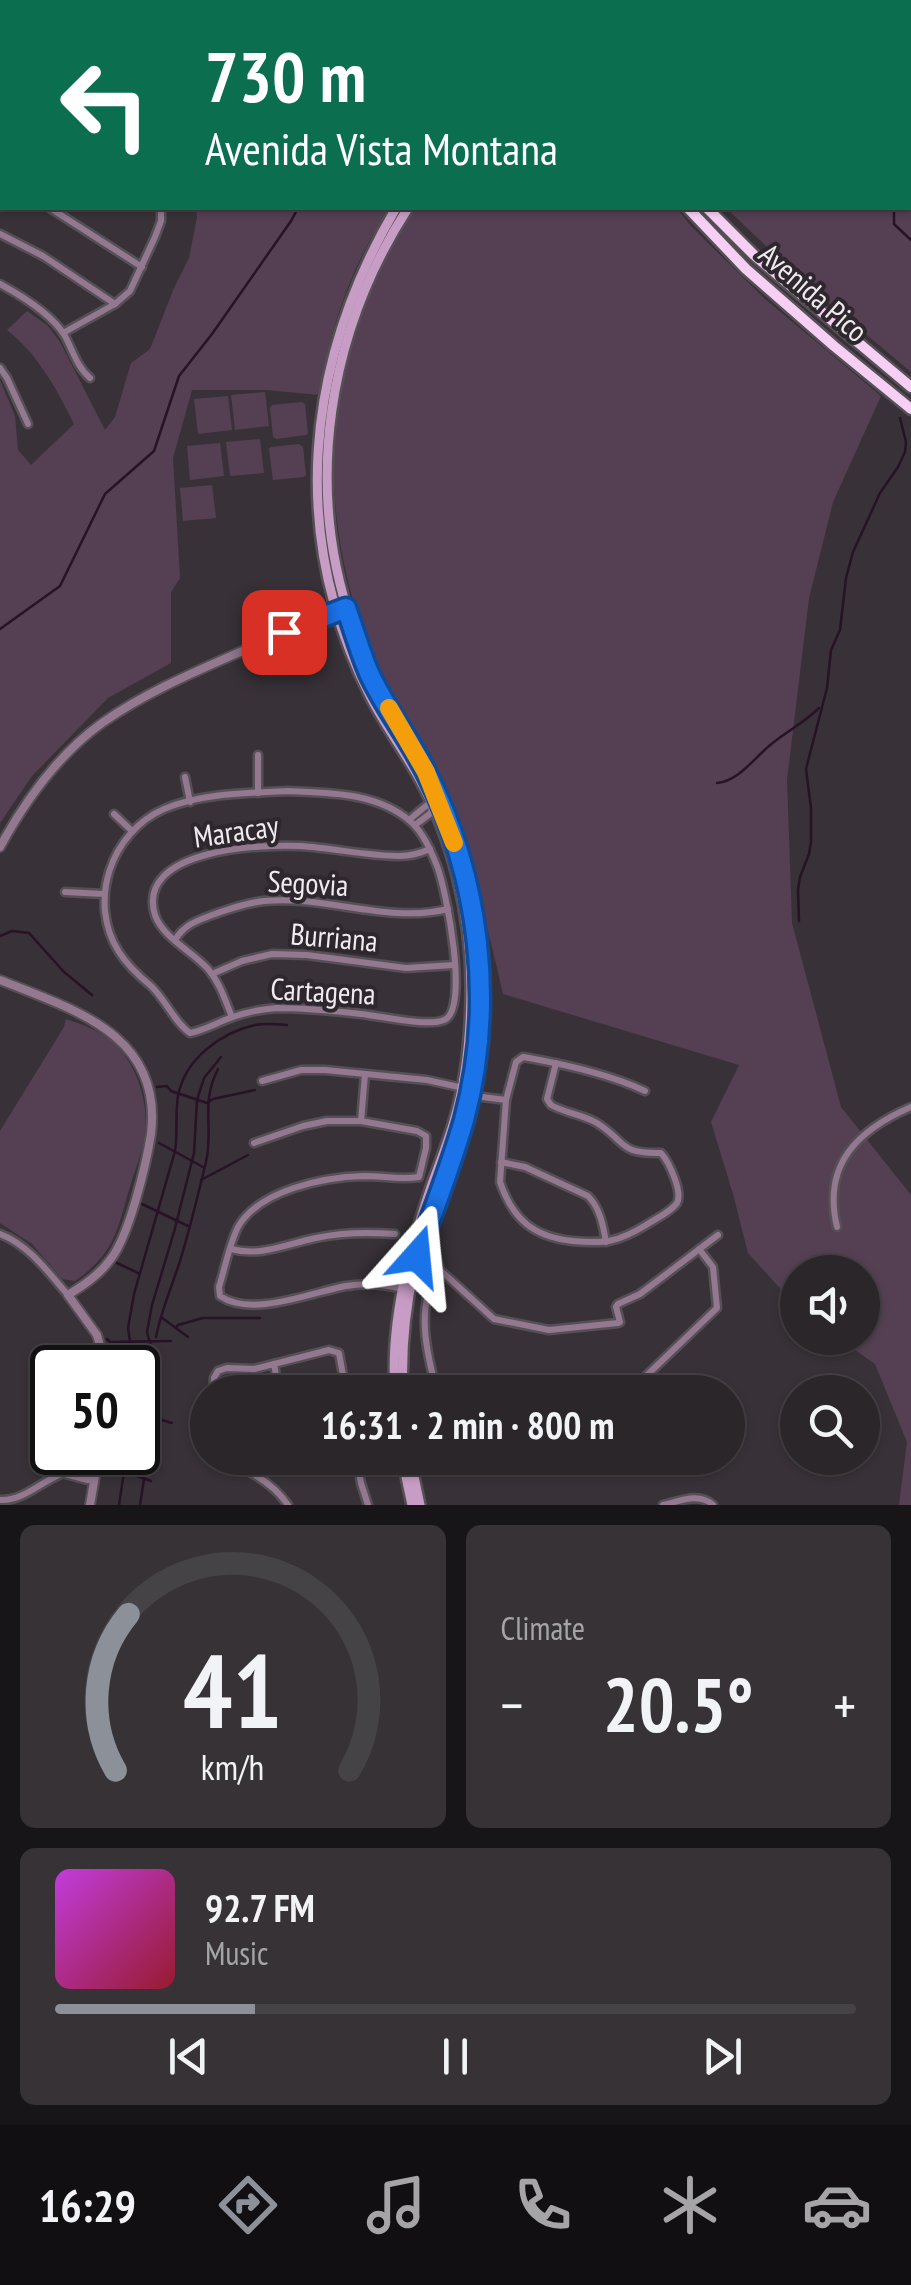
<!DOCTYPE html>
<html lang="en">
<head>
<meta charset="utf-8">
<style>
  :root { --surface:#2a262a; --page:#363236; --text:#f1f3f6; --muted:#a5a5a8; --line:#464347; --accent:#8c9099 }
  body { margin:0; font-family:"PT Sans Narrow",sans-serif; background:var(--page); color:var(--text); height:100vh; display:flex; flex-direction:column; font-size:38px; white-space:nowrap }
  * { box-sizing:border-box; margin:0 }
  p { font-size:32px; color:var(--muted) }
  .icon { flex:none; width:55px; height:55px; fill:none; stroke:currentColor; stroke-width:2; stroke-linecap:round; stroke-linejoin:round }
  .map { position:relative; height:1505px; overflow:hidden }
  .sheet { display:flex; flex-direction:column; gap:20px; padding:20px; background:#171517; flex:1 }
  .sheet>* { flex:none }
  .guide { position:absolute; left:0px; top:0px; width:912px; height:210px; box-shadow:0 2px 8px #0004,0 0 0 2px var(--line); background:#0b6e4f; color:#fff; overflow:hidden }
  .buttons { position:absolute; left:780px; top:1255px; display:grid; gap:20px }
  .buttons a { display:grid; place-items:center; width:100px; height:100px; border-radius:50%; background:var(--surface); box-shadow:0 2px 8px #0004,0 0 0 2px var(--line); font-size:50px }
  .speed { position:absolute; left:30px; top:1345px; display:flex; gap:20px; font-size:50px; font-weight:700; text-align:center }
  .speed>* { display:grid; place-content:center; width:130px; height:130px; border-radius:50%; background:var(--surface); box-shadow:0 2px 8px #0004,0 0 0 2px var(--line); line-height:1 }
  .speed .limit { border:5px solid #111; border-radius:15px; background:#fff; color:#111 }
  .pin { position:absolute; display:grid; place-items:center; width:85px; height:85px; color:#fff; margin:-42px; border-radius:20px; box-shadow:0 5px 15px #0006 }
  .me { position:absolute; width:110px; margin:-55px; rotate:18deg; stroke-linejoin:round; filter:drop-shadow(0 0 8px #0008) }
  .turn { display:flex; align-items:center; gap:35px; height:210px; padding:0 40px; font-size:45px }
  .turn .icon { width:130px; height:130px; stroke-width:2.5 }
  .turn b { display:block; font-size:70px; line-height:85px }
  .big { font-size:75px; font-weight:800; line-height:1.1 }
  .sheet .widget { flex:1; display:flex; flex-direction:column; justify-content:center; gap:15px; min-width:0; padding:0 35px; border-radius:15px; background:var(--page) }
  .sheet .dial { align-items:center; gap:0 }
  .dial svg { height:260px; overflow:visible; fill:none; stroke:var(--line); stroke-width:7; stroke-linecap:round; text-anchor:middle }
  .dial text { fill:var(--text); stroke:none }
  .song { display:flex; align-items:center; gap:30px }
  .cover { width:120px; height:120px; border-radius:15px; background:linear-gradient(135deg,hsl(290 70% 55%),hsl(350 70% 35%)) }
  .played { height:10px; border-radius:5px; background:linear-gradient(90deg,var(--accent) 25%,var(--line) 25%) }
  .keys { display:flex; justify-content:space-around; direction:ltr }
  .heat { display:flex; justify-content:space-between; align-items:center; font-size:55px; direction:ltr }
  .sheet .tiles { flex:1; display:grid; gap:20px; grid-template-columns:1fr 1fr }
  .widget:last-child { grid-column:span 2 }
  .trip { position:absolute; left:190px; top:1375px; width:555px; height:100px; border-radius:50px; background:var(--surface); box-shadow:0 2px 8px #0004,0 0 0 2px var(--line); font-weight:800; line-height:100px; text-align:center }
  .menu { display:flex; height:160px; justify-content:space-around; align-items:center; background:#110f11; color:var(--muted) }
  .menu .icon { width:70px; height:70px }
  .menu .selected { color:var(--accent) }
  .menu b { font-size:45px; color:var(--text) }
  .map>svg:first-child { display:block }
  .green { fill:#544052 }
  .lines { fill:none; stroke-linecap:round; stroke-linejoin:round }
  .stream { stroke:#271226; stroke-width:2.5 }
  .minor-casing { stroke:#555055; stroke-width:11 }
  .tertiary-casing { stroke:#555055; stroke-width:12 }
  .secondary-casing { stroke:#555055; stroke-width:14 }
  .trunk-casing { stroke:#555055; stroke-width:15 }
  .minor { stroke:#937890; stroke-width:6 }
  .tertiary { stroke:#937890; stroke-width:8 }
  .secondary { stroke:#c89dc5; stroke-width:9 }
  .trunk { stroke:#f8cff4; stroke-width:10 }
  .route-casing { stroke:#114b97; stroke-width:25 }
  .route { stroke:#1a73e8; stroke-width:18 }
  .slow { stroke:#f59e0b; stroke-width:18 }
  .labels { text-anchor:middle; stroke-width:8; stroke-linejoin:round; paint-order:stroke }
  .street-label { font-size:30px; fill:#efebef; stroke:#2e282e }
</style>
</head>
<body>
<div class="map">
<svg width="911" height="1505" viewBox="0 0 911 1505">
  <rect width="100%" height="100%" fill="#383238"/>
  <g class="green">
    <path d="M588 0H911V372L804 282 726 208H910V2H590Z"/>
    <path d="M196 208H390C353 261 328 331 320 395L266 390H192L173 458 180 578 171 592V663L108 698 32 776 0 823V380L15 416 18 450 31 465 74 424C58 391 37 353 7 330L27 311 47 325 60 342 105 430 115 417 131 363 150 349 174 288 189 258 197 217Z"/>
    <path d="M414 208H677L690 225 765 299 881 396 833 502 809 598 787 780 792 923 841 1107 911 1195V1505H899L907 1442 875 1364 838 1338H862V1272H798L797 1307 748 1253 733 1194 711 1122 739 1065 503 994C488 925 468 857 440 792 422 750 393 713 377 671 311 506 318 359 414 208Z"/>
    <path d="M265 392 269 426 235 430 231 395Z"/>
    <path d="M228 396 232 430 198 434 194 399Z"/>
    <path d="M302 402 305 404 308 433 306 435 276 439 273 437 270 408 272 405Z"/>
    <path d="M260 439 264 473 230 476 226 442Z"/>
    <path d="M220 443 224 476 190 480 187 446Z"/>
    <path d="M299 444 303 447 306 475 304 477 273 480 269 449 271 447Z"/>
    <path d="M212 485 216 518 183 521 180 488Z"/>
    <path d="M66 1019C81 1024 96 1029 109 1039 138 1062 152 1109 143 1145 140 1158 135 1170 131 1183 117 1229 117 1251 75 1281L62 1279 32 1244 0 1223V1131L64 1027Z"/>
  </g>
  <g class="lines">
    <g class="stream">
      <path d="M809 2 810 0"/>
      <path d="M894 208V224L911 240"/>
      <path d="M0 629 60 586 105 494 154 451 179 376 212 334 291 221 298 208"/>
      <path d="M717 783C740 781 756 755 774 742 789 730 805 722 819 708"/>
      <path d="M799 921 798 890 800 877 809 854 811 842V808L806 769 827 688 831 650 840 630 846 578 853 552 880 493 898 467 905 452 906 442 900 418"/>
      <path d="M0 936 12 931 29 933 64 972 92 995"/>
      <path d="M157 1087 167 1086 171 1091 207 1103 213 1099 255 1090"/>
      <path d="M159 1143 203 1167"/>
      <path d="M201 1180 248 1155"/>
      <path d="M142 1204 188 1226"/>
      <path d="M117 1263 138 1273"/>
      <path d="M161 1317 188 1337"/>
      <path d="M176 1328 178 1325 203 1318H260"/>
      <path d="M156 1337C161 1311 172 1286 180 1261 190 1229 198 1195 206 1162 214 1128 200 1104 218 1069"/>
      <path d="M107 1339 110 1342 171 1341"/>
      <path d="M134 1368 128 1328 134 1294 175 1151C178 1133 175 1114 178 1096 185 1059 220 1033 255 1025 265 1023 277 1024 287 1025"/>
      <path d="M138 1413 172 1423"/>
      <path d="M105 1465 151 1481"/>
      <path d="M119 1505 127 1452"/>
      <path d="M140 1505 156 1403 154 1358 147 1332 152 1305 174 1232 194 1153 197 1100 204 1078 221 1057"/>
    </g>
    <defs>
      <g id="minor">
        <path d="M181 0 183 2"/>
        <path d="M0 2 2 4"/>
        <path d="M0 69 2 71"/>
        <path d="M0 127 2 129"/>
        <path d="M0 185 2 186"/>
        <path d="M50 208 142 267"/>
        <path d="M0 234 43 256 115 304"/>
        <path d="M0 284C22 296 52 314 65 336 73 351 77 367 90 378"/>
        <path d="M63 333 115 304 130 291 155 237 161 221V208"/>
        <path d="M0 368 7 378 28 424"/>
        <path d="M258 755V793"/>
        <path d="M185 777 190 802"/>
        <path d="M287 791C329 793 376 792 410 821 423 832 431 851 437 866 446 889 470 1010 444 1020 428 1027 380 1016 361 1014 334 1011 305 1008 277 1008 263 1009 247 1012 233 1017 218 1022 205 1030 190 1033 175 1023 165 999 151 986 139 976 127 965 119 952 87 902 111 832 164 809 201 793 248 793 287 791Z"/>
        <path d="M114 814 132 831"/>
        <path d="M409 820 427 805 432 807"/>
        <path d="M415 825 431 813 432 808"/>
        <path d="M65 892 104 894"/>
        <path d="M175 940C184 925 196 921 212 915 229 909 246 903 264 901 325 895 388 924 448 909"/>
        <path d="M212 974 242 961 272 954 307 955 406 968 454 965"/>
        <path d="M232 1017C225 1000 220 983 208 969 192 951 163 938 155 915 135 849 261 844 300 846 334 848 367 856 400 856 410 856 421 853 430 849"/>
        <path d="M556 1063 547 1099 551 1105C565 1113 584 1115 597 1123 627 1142 618 1154 661 1153 669 1162 683 1192 677 1203 671 1212 655 1219 646 1225 618 1242 605 1244 573 1241 534 1237 513 1220 500 1182L506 1100 516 1062 523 1057 529 1058C568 1065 609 1074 645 1091"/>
        <path d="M262 1081 301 1070H325L427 1080 459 1087 475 1096 506 1100"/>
        <path d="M361 1121 365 1074"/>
        <path d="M254 1143 303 1126 327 1121H361L417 1131 426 1136V1148L419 1177C401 1180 383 1176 364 1176 324 1177 259 1190 238 1227 229 1245 225 1268 219 1287L220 1296C252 1318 312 1292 346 1286 364 1283 383 1284 402 1289"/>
        <path d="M501 1162 525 1167 588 1196C600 1208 603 1225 606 1242"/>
        <path d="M837 1227C822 1164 858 1130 911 1107"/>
        <path d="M0 1234C29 1245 48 1272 68 1295"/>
        <path d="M231 1249C261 1257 286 1244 316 1238 342 1232 368 1232 395 1234"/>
        <path d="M418 1252 423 1260 440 1270 494 1319 549 1330 618 1323 620 1322 616 1307 618 1304 640 1294 718 1235"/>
        <path d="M419 1252 424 1251 436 1256 440 1270"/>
        <path d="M274 1364 279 1392"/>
        <path d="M213 1392 214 1378 218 1371 227 1368 254 1369 329 1350 339 1353 346 1392"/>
        <path d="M437 1392C427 1355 414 1303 440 1270"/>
        <path d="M636 1392 645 1377 717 1308 713 1267 699 1249"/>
        <path d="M208 1419C204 1431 198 1444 208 1454"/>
        <path d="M217 1458C245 1469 270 1479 288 1505"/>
        <path d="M356 1458 361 1483 368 1505"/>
        <path d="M65 1474 88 1480 95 1477"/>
        <path d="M0 1500C35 1502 59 1455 95 1477"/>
        <path d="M663 1505C680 1501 699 1492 713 1505"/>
      </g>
      <g id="tertiary">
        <path d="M62 0V2"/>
        <path d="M338 2V0"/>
        <path d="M0 50 2 46"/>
        <path d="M0 847C25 801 59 754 102 723 145 693 192 673 240 652 272 638 305 621 340 611"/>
        <path d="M0 980C74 1010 163 1034 151 1134 146 1165 129 1237 110 1260 99 1275 84 1285 68 1295L97 1335 106 1368"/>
        <path d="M90 1505 99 1452"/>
      </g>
      <g id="secondary">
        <path d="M395 1392C390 1325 407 1256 429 1193 437 1169 447 1146 454 1121 467 1078 471 1032 471 987 471 915 453 839 418 776 403 750 385 725 371 698 288 535 305 363 396 208"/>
        <path d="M403 1392C401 1348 406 1301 417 1257 429 1211 450 1167 463 1121 475 1078 480 1032 480 987 480 918 458 830 424 769 408 738 387 709 371 677 364 662 359 644 353 627 303 486 328 332 408 208"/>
        <path d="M402 1458 412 1505"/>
        <path d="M410 1458 420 1505"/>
      </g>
      <g id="trunk">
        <path d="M541 0 543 2"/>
        <path d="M557 0 559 2"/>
        <path d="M688 208 746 269 834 346 911 409"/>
        <path d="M707 208 754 255 911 387"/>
      </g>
    </defs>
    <use href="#minor" class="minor-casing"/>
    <use href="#tertiary" class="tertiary-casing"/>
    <use href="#secondary" class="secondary-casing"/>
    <use href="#trunk" class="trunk-casing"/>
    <use href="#minor" class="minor"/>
    <use href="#tertiary" class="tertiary"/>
    <use href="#secondary" class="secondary"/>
    <use href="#trunk" class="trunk"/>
  </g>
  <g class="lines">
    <defs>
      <path id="route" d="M284 632 346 608C354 630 360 652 369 673 385 708 409 738 426 772 480 878 495 1004 464 1120 451 1166 433 1211 417 1256"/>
    </defs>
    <use href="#route" class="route-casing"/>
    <use href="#route" class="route"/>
    <path class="slow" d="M389 708 426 772 454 843"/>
  </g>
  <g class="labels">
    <g class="street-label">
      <text transform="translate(813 293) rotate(41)" y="10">Avenida Pico</text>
      <text transform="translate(236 832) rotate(-8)" y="10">Maracay</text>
      <text transform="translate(308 884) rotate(3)" y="10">Segovia</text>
      <text transform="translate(334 938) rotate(5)" y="10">Burriana</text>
      <text transform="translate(323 992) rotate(3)" y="10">Cartagena</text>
    </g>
  </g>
</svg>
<div class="buttons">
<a><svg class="icon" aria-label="sound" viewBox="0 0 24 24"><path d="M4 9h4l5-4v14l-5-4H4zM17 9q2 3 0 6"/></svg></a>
<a><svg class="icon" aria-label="search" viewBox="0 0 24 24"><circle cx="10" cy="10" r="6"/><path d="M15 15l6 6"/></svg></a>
</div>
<div class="speed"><div class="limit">50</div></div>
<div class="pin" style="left:284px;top:632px;background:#d93025"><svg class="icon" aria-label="arrive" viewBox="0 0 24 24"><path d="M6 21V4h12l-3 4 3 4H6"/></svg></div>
<svg class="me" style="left:417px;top:1256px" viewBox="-20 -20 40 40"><path d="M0-17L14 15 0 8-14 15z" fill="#1a73e8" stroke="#fff" stroke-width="4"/></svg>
<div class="trip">16:31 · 2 min · 800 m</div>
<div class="guide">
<div class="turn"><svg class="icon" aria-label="left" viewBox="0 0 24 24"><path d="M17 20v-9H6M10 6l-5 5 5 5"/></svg><div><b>730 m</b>Avenida Vista Montana</div></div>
</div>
</div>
<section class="sheet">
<div class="tiles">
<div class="widget dial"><svg viewBox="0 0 100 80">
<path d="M14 69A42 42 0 1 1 86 69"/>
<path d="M14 69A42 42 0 0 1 18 21" stroke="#8c9099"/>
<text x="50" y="56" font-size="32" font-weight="700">41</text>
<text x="50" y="72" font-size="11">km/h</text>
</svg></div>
<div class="widget"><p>Climate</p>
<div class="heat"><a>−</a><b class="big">20.5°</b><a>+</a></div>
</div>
<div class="widget">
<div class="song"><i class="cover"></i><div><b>92.7 FM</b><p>Music</p></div></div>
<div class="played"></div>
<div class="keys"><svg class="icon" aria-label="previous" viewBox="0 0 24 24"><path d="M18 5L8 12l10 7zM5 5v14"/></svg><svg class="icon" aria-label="pause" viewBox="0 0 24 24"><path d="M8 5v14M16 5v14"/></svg><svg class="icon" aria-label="next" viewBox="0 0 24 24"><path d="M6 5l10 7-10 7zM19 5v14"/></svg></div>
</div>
</div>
</section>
<nav class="menu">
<b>16:29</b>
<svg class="icon selected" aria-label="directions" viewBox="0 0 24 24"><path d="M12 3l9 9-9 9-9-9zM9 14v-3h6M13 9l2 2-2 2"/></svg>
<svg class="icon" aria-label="music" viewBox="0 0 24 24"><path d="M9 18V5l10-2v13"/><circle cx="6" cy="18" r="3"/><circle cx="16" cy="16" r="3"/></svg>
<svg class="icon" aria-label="phone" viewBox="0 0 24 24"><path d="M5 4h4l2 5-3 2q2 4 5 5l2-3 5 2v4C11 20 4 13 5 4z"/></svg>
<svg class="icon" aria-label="climate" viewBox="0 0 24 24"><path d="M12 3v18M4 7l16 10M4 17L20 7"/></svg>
<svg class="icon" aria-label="car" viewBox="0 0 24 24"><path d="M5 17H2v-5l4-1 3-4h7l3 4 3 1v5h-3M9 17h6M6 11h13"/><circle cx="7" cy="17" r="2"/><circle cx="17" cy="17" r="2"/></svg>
</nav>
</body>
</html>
